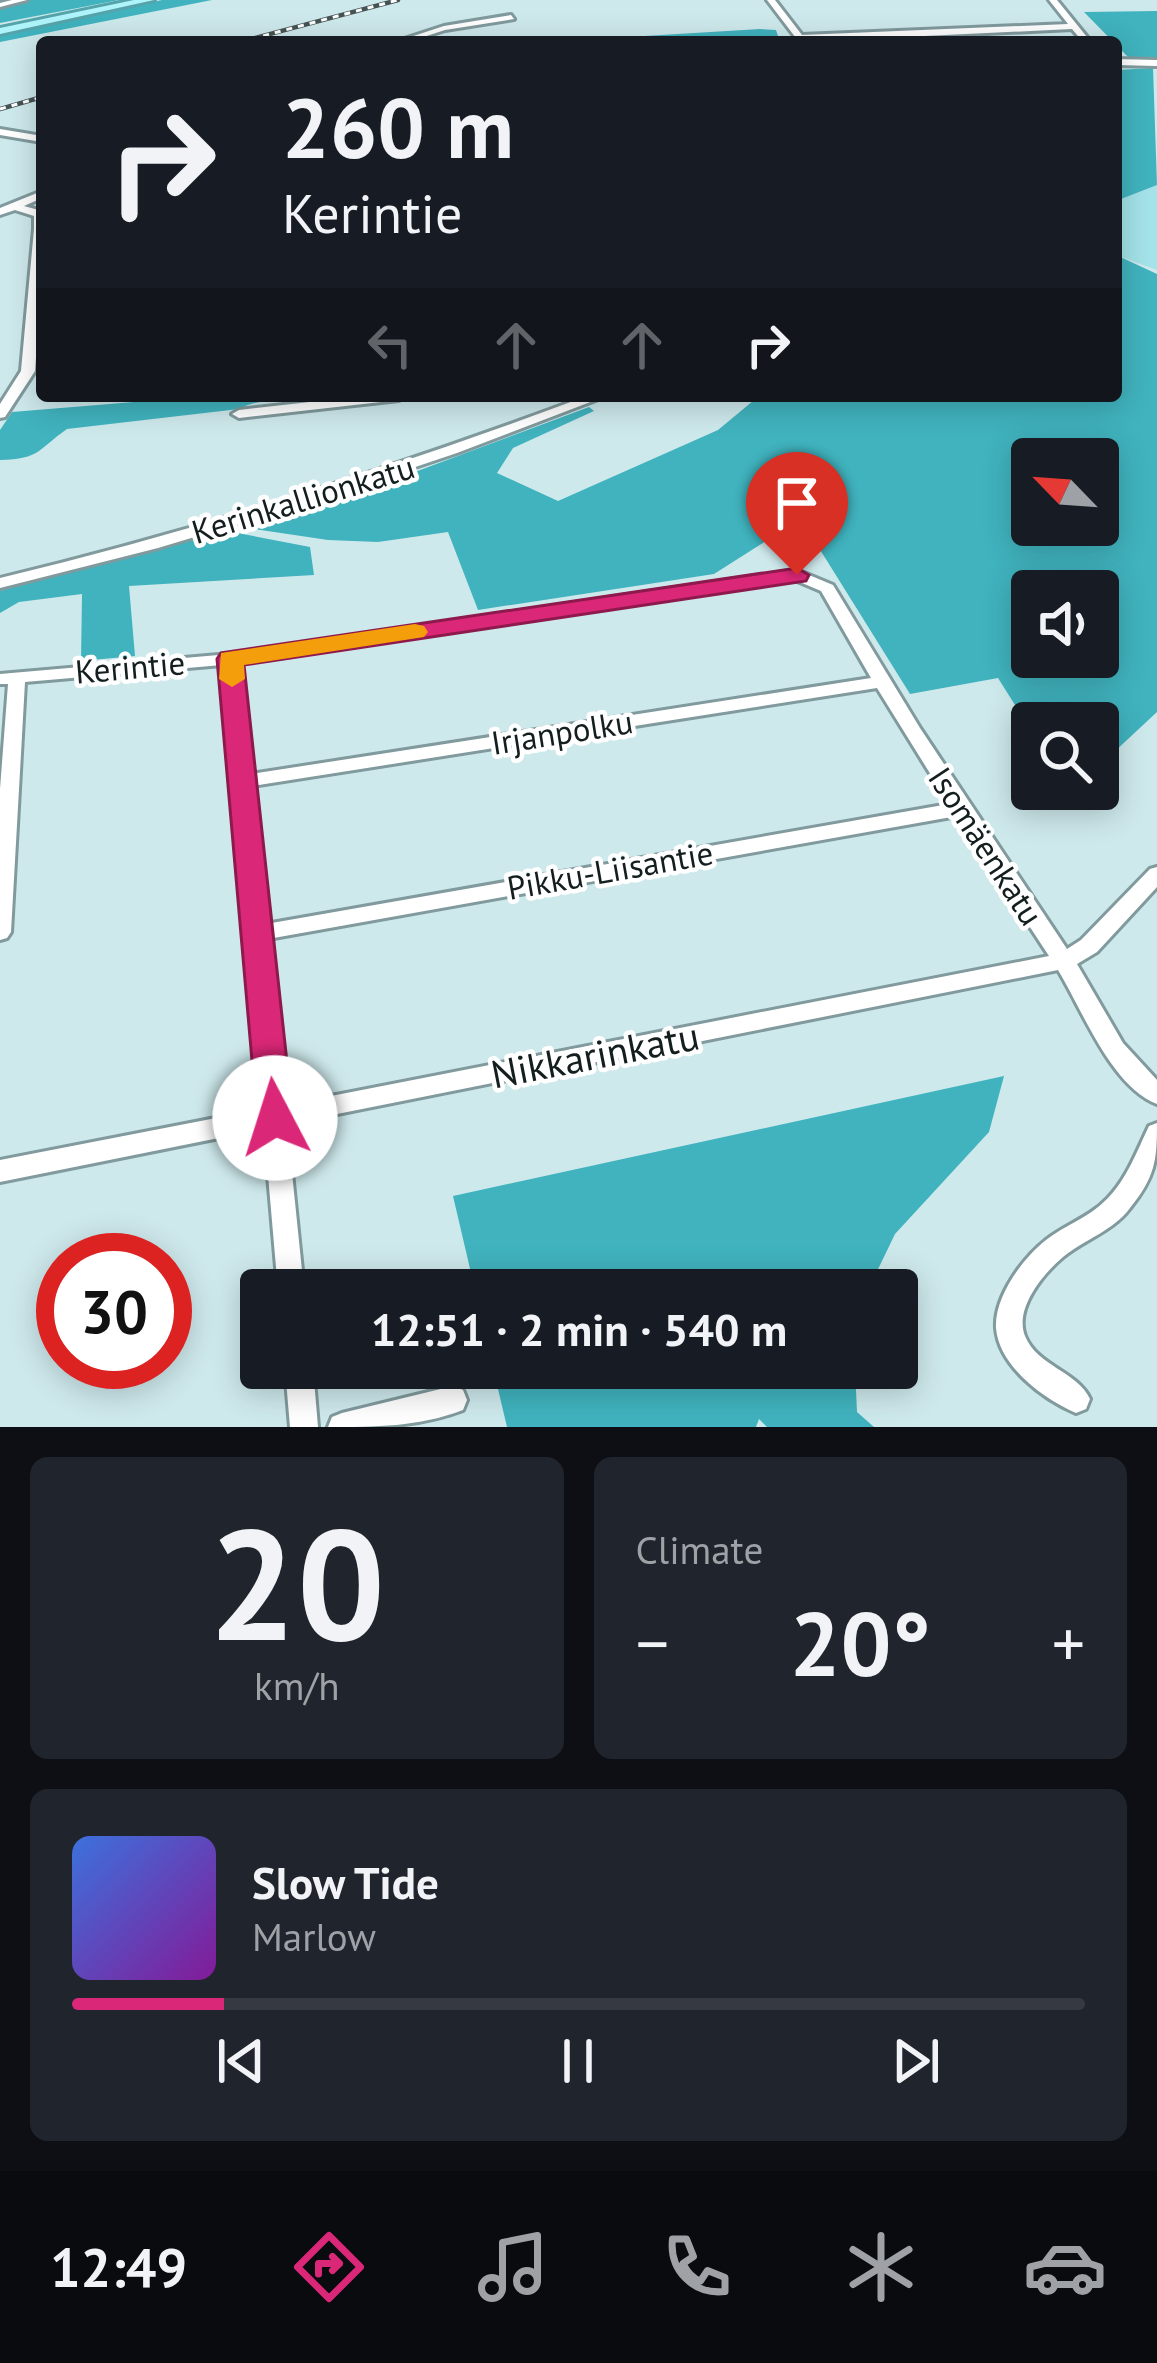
<!DOCTYPE html>
<html lang="en">
<head>
<meta charset="utf-8">
<style>
  :root { --surface:#171b24; --page:#20242c; --text:#f1f3f6; --muted:#9ea1a6; --line:#363941; --accent:#db2777 }
  body { margin:0; font-family:"PT Sans",sans-serif; background:var(--page); color:var(--text); height:100vh; display:flex; flex-direction:column; font-size:45px; white-space:nowrap }
  * { box-sizing:border-box; margin:0 }
  p { font-size:39px; color:var(--muted) }
  .icon { flex:none; width:66px; height:66px; fill:none; stroke:currentColor; stroke-width:2; stroke-linecap:round; stroke-linejoin:round }
  .map { position:relative; height:1427px; overflow:hidden }
  .side { display:flex; flex-direction:column; gap:30px; padding:30px; background:#0d0f14; flex:1 }
  .side>* { flex:none }
  .guide { position:absolute; left:36px; top:36px; width:1086px; height:366px; border-radius:12px; box-shadow:0 6px 30px #0003; background:#171b24; color:var(--text); overflow:hidden }
  .needle { width:78px; rotate:295deg }
  .buttons { position:absolute; left:1011px; top:438px; display:grid; gap:24px }
  .buttons a { display:grid; place-items:center; width:108px; height:108px; border-radius:12px; background:var(--surface); box-shadow:0 6px 30px #0003; font-size:60px }
  .speed { position:absolute; left:36px; top:1233px; display:flex; gap:24px; font-size:60px; font-weight:700; text-align:center }
  .speed>* { display:grid; place-content:center; width:156px; height:156px; border-radius:50%; background:var(--surface); box-shadow:0 6px 30px #0003; line-height:1 }
  .speed .limit { border:18px solid #d22; background:#fff; color:#111 }
  .pin { position:absolute; display:grid; place-items:center; width:102px; height:102px; color:#fff; margin:-123px -51px; border-radius:50% 50% 50% 0; rotate:-45deg; box-shadow:0 0 12px #0007 }
  .pin .icon { rotate:45deg }
  .me { position:absolute; width:132px; margin:-66px; rotate:355deg; stroke-linejoin:round; filter:drop-shadow(0 0 9px #0008) }
  .turn { display:flex; align-items:center; gap:42px; height:252px; padding:0 48px; font-size:54px }
  .turn .icon { width:156px; height:156px; stroke-width:2.5 }
  .turn b { display:block; font-size:84px; line-height:102px }
  .lanes { display:flex; align-items:center; height:114px; padding:0 48px; background:#0003; justify-content:center; gap:60px; direction:ltr }
  .lanes .off { opacity:.35 }
  .big { font-size:90px; font-weight:600; line-height:1.1 }
  .side .tile { flex:1; display:flex; flex-direction:column; justify-content:center; gap:18px; min-width:0; padding:0 42px; border-radius:18px; background:var(--page) }
  .side .dial { align-items:center; gap:0 }
  .dial b { font-size:156px; line-height:1 }
  .song { display:flex; align-items:center; gap:36px }
  .cover { width:144px; height:144px; border-radius:18px; background:linear-gradient(135deg,hsl(220 70% 55%),hsl(290 70% 35%)) }
  .played { height:12px; border-radius:6px; background:linear-gradient(90deg,var(--accent) 15%,var(--line) 15%) }
  .keys { display:flex; justify-content:space-around; direction:ltr }
  .heat { display:flex; justify-content:space-between; align-items:center; font-size:66px; direction:ltr }
  .side .tiles { flex:1; display:grid; gap:30px; grid-template-columns:1fr 1fr }
  .tile:last-child { grid-column:span 2 }
  .trip { position:absolute; left:240px; top:1269px; width:678px; height:120px; border-radius:12px; background:var(--surface); box-shadow:0 6px 30px #0003; font-weight:600; line-height:120px; text-align:center }
  .tab-bar { display:flex; height:192px; justify-content:space-around; align-items:center; background:#090b0e; color:var(--muted) }
  .tab-bar .icon { width:84px; height:84px }
  .tab-bar .current { color:var(--accent) }
  .tab-bar b { font-size:54px; color:var(--text) }
  .map>svg:first-child { display:block }
  .green { fill:#a4e3e9 }
  .forest { fill:#40b3be; fill-rule:evenodd }
  .lines { fill:none; stroke-linecap:round; stroke-linejoin:round }
  .minor-casing { stroke:#819a9d; stroke-width:6 }
  .major-casing { stroke:#56a4ab; stroke-width:6 }
  .minor { fill:#fff; fill-rule:evenodd }
  .major { fill:#aff4fa; fill-rule:evenodd }
  .rail-casing { stroke:#455354; stroke-width:4.5 }
  .rail { stroke:#fff; stroke-width:3; stroke-dasharray:6; stroke-linecap:butt }
  .route { fill:#db2777; stroke:#8e194d; stroke-width:3 }
  .slow { fill:#f59e0b }
  .labels { text-anchor:middle; stroke-width:9; stroke-linejoin:round; paint-order:stroke }
  .street-label { font-size:33px; fill:#141e1f; stroke:#fff }
  .near-street-label { font-size:39px; fill:#141e1f; stroke:#fff }
</style>
</head>
<body>
<div class="map">
<svg width="1157" height="1427" viewBox="0 0 1157 1427">
  <rect width="100%" height="100%" fill="#cee9ec"/>
  <path class="green" d="M1157 185V270L1116 255V201Z"/>
  <g class="forest">
    <path d="M30 0H119L0 23V6Z"/>
    <path d="M162 0H212L0 42V34Z"/>
    <path d="M1157 11V59L1129 58 1084 12Z"/>
    <path d="M760 29 776 30 780 42H546Z"/>
    <path d="M1153 68 1157 185 1116 201V70Z"/>
    <path d="M1116 255 1157 274V712L1098 767V723H1032V732L998 678 910 694 809 532 791 525 714 574 478 610 448 532 378 542 328 540 241 527 372 488 589 407 594 411 513 448 497 473 558 501 718 430 759 396H1116ZM1032 459H1098V525H1032ZM1032 591H1098V657H1032Z"/>
    <path d="M207 396H343C310 409 268 392 239 409L67 429C38 449 41 459 0 460V430L12 412Z"/>
    <path d="M222 530 310 547 314 575 129 586 135 656 81 661 82 594 19 602 0 613V591Z"/>
    <path d="M1004 1076 989 1132 895 1234 868 1290H475L453 1196Z"/>
    <path d="M493 1368H855L857 1412 874 1427H767L759 1419 756 1427H507Z"/>
  </g>
  <g class="lines">
    <defs>
      <g id="minor">
        <path d="M12 0H27L0 7V3Z"/>
        <path d="M767 0H775L802 35 1068 24 1049 0H1057L1091 42H1083L1072 29 799 42Z"/>
        <path d="M511 15 514 19 445 30 408 42H395L444 26Z"/>
        <path d="M1116 59 1157 60V66L1116 65Z"/>
        <path d="M0 129 42 136V142L0 135Z"/>
        <path d="M42 191V198L24 206 42 211V275L35 371 5 417 0 418V404L21 371 34 229V216L15 210 0 215V208Z"/>
        <path d="M363 396H406L399 400 239 418 232 414 239 410Z"/>
        <path d="M587 396H606L457 453 308 503 158 548 0 588V578C200 530 394 468 587 396Z"/>
        <path d="M797 570 833 585 920 728 1067 949 1081 940 1150 869 1157 867V887L1097 952 1077 964 1123 1043 1157 1080V1104C1111 1086 1083 1011 1058 970L287 1124 304 1290H278L264 1129 0 1182V1160L262 1109 222 665 25 682 11 932 7 938 0 940V789L8 684H0V674L230 654ZM795 580 821 591 871 678 251 774 239 663ZM877 688 949 804 266 924 252 786ZM957 816 1049 956 285 1105 268 939Z"/>
        <path d="M1157 1123C1157 1161 1155 1177 1130 1208 1113 1231 1085 1239 1063 1257 1044 1273 1014 1308 1025 1336 1037 1366 1078 1372 1090 1399L1086 1409 1076 1413C1043 1399 999 1366 996 1328 994 1297 1023 1258 1046 1240 1065 1225 1090 1217 1107 1199 1127 1179 1137 1151 1149 1126Z"/>
        <path d="M285 1368H313L318 1427H290Z"/>
        <path d="M453 1386 463 1390 467 1400 463 1410C419 1427 374 1427 328 1427L332 1417 342 1413Z"/>
      </g>
      <path id="major" d="M134 0H154L0 34V28Z"/>
    </defs>
    <use href="#minor" class="minor-casing"/>
    <use href="#major" class="major-casing"/>
    <use href="#minor" class="minor"/>
    <use href="#major" class="major"/>
    <defs>
      <g id="rail">
        <path d="M240 42 398 0"/>
        <path d="M0 109 42 97"/>
      </g>
    </defs>
    <use href="#rail" class="rail-casing"/>
    <use href="#rail" class="rail"/>
  </g>
  <path class="route" d="M797 568 809 575 806 581 244 665 293 1118 288 1129 275 1133 262 1129 257 1118 217 659 221 653Z"/>
  <path class="slow" d="M415 624 424 626 428 632 424 637 244 665 245 679 232 687 219 679 221 653Z"/>
  <g class="labels">
    <g class="street-label">
      <text transform="translate(303 499) rotate(-17)" y="12">Kerinkallionkatu</text>
      <text transform="translate(130 667) rotate(-5)" y="12">Kerintie</text>
      <text transform="translate(562 732) rotate(-9)" y="12">Irjanpolku</text>
      <text transform="translate(986 846) rotate(57)" y="12">Isomäenkatu</text>
      <text transform="translate(610 870) rotate(-10)" y="12">Pikku-Liisantie</text>
    </g>
    <g class="near-street-label">
      <text transform="translate(595 1055) rotate(-11)" y="14">Nikkarinkatu</text>
    </g>
  </g>
</svg>
<div class="buttons">
<a><svg class="needle" viewBox="-14 -14 28 28"><path d="M0-13l5 13h-10z" fill="#e53935"/><path d="M0 13l5-13h-10z" fill="#9ea1a6"/></svg></a>
<a><svg class="icon" aria-label="sound" viewBox="0 0 24 24"><path d="M4 9h4l5-4v14l-5-4H4zM17 9q2 3 0 6"/></svg></a>
<a><svg class="icon" aria-label="search" viewBox="0 0 24 24"><circle cx="10" cy="10" r="6"/><path d="M15 15l6 6"/></svg></a>
</div>
<div class="speed"><div class="limit">30</div></div>
<div class="pin" style="left:797px;top:575px;background:#d93025"><svg class="icon" aria-label="arrive" viewBox="0 0 24 24"><path d="M6 21V4h12l-3 4 3 4H6"/></svg></div>
<svg class="me" style="left:275px;top:1118px" viewBox="-20 -20 40 40"><circle r="19" fill="#fff"/><path d="M0-13L10 11 0 6-10 11z" fill="#db2777"/></svg>
<div class="trip">12:51 · 2 min · 540 m</div>
<div class="guide">
<div class="turn"><svg class="icon" aria-label="right" viewBox="0 0 24 24"><path d="M7 20v-9h11M14 6l5 5-5 5"/></svg><div><b>260 m</b>Kerintie</div></div>
<div class="lanes"><svg class="icon off" aria-label="left" viewBox="0 0 24 24"><path d="M17 20v-9H6M10 6l-5 5 5 5"/></svg><svg class="icon off" aria-label="ahead" viewBox="0 0 24 24"><path d="M12 20V5M6 11l6-6 6 6"/></svg><svg class="icon off" aria-label="ahead" viewBox="0 0 24 24"><path d="M12 20V5M6 11l6-6 6 6"/></svg><svg class="icon" aria-label="right" viewBox="0 0 24 24"><path d="M7 20v-9h11M14 6l5 5-5 5"/></svg></div>
</div>
</div>
<section class="side">
<div class="tiles">
<div class="tile dial"><b>20</b><p>km/h</p></div>
<div class="tile"><p>Climate</p>
<div class="heat"><a>−</a><b class="big">20°</b><a>+</a></div>
</div>
<div class="tile">
<div class="song"><i class="cover"></i><div><b>Slow Tide</b><p>Marlow</p></div></div>
<div class="played"></div>
<div class="keys"><svg class="icon" aria-label="previous" viewBox="0 0 24 24"><path d="M18 5L8 12l10 7zM5 5v14"/></svg><svg class="icon" aria-label="pause" viewBox="0 0 24 24"><path d="M8 5v14M16 5v14"/></svg><svg class="icon" aria-label="next" viewBox="0 0 24 24"><path d="M6 5l10 7-10 7zM19 5v14"/></svg></div>
</div>
</div>
</section>
<nav class="tab-bar">
<b>12:49</b>
<svg class="icon current" aria-label="directions" viewBox="0 0 24 24"><path d="M12 3l9 9-9 9-9-9zM9 14v-3h6M13 9l2 2-2 2"/></svg>
<svg class="icon" aria-label="music" viewBox="0 0 24 24"><path d="M9 18V5l10-2v13"/><circle cx="6" cy="18" r="3"/><circle cx="16" cy="16" r="3"/></svg>
<svg class="icon" aria-label="phone" viewBox="0 0 24 24"><path d="M5 4h4l2 5-3 2q2 4 5 5l2-3 5 2v4C11 20 4 13 5 4z"/></svg>
<svg class="icon" aria-label="climate" viewBox="0 0 24 24"><path d="M12 3v18M4 7l16 10M4 17L20 7"/></svg>
<svg class="icon" aria-label="car" viewBox="0 0 24 24"><path d="M5 17H2v-5l4-1 3-4h7l3 4 3 1v5h-3M9 17h6M6 11h13"/><circle cx="7" cy="17" r="2"/><circle cx="17" cy="17" r="2"/></svg>
</nav>
</body>
</html>
